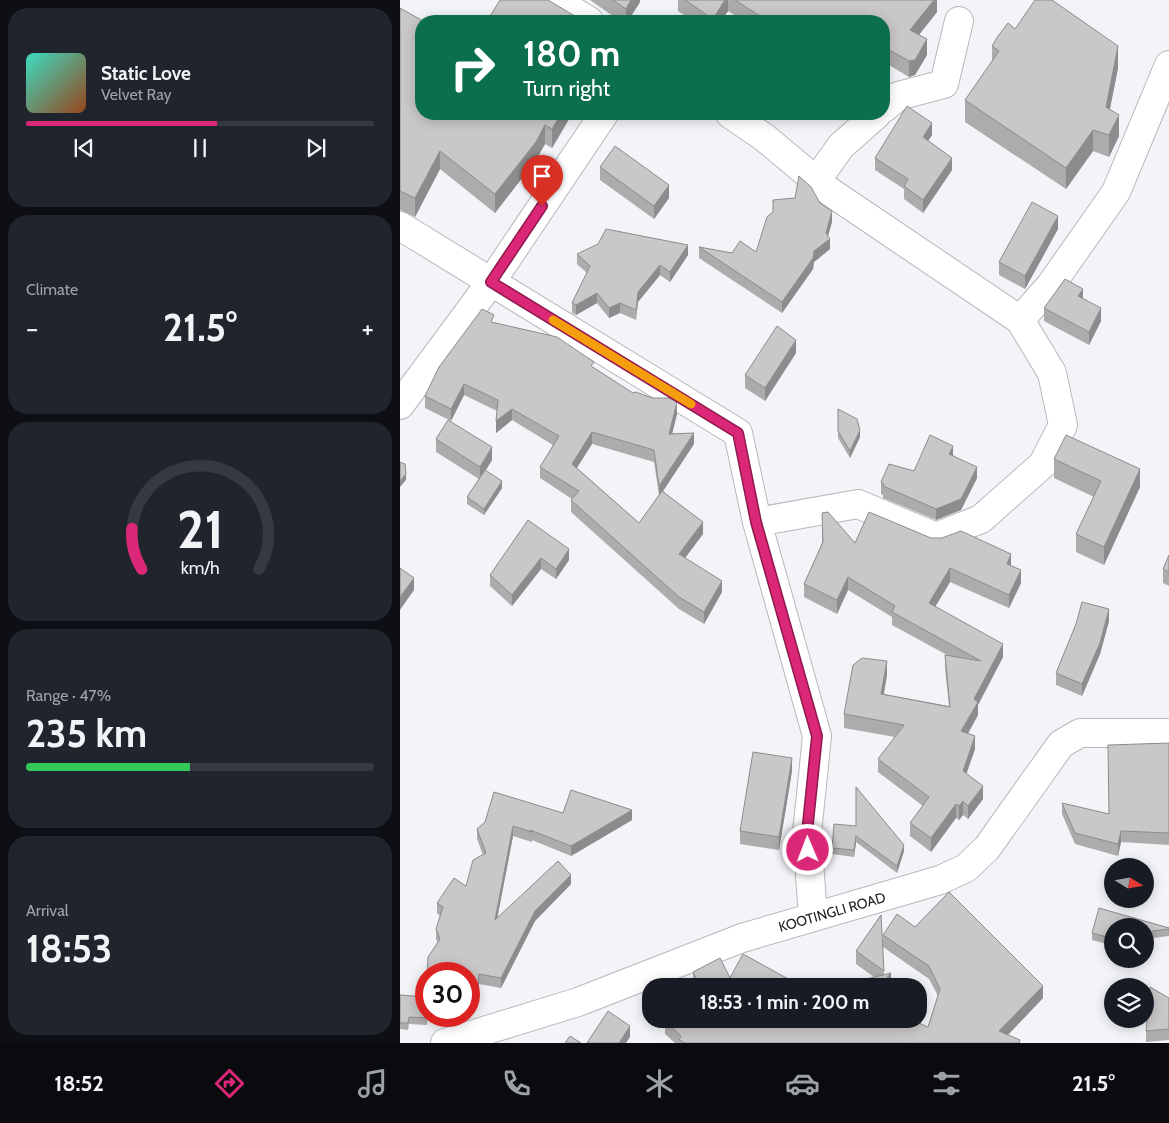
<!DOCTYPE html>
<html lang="en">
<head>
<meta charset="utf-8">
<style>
  :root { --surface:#171b24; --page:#20242c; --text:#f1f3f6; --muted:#9ea1a6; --line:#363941; --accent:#db2777 }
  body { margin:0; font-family:Cabin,sans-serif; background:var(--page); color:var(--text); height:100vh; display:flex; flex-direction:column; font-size:19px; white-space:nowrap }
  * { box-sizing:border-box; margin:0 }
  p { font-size:16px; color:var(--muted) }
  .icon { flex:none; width:28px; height:28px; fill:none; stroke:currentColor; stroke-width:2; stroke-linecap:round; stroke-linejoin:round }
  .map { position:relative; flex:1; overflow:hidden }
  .details { display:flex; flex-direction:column; gap:8px; padding:8px; background:#0d0f14; width:400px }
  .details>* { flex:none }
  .hud { position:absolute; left:15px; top:15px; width:475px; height:105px; border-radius:20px; box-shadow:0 2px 12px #0003; background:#0b6e4f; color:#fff; overflow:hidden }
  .needle { width:32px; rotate:101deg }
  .fabs { position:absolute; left:704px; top:858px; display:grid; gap:10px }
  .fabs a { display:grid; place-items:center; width:50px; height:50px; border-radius:50%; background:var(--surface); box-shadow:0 2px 12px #0003; font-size:25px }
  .speed { position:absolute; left:15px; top:962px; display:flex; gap:10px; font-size:25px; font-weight:700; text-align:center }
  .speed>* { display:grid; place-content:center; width:65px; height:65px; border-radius:50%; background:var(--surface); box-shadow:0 2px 12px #0003; line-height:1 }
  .speed .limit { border:8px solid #d22; background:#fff; color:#111 }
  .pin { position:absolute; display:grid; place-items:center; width:42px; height:42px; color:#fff; margin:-51px -21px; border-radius:50% 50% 50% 0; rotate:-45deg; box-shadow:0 0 5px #0007 }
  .pin .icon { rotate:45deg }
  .me { position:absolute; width:55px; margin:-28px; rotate:359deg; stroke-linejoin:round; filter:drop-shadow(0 0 4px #0008) }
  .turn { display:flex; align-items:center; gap:18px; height:105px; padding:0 25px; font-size:22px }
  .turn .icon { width:65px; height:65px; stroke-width:2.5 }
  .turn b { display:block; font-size:35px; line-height:42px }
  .big { font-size:38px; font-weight:700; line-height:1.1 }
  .details .card { flex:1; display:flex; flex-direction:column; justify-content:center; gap:8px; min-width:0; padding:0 18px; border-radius:20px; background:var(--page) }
  .details .dial { align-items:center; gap:0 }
  .dial svg { height:130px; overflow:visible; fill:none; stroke:var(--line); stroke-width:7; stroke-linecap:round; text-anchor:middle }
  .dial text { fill:var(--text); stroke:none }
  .song { display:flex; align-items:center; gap:15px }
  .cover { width:60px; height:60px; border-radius:8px; background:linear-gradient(135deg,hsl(170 70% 55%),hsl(20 70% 35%)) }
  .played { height:5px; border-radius:2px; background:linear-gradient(90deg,var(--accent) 55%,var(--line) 55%) }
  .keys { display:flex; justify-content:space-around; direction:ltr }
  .heat { display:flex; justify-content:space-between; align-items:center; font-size:28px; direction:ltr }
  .charge { height:8px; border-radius:4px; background:linear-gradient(90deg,#34c759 47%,var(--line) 0) }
  .trip { position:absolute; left:242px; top:978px; width:285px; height:50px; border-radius:20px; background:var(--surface); box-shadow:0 2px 12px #0003; font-weight:700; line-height:50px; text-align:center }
  .menu { display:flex; height:80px; justify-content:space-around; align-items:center; background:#090b0e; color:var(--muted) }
  .menu .icon { width:35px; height:35px }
  .menu .selected { color:var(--accent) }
  .menu b { font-size:22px; color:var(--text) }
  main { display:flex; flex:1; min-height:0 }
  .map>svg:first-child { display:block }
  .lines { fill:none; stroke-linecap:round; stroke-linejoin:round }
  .minor-casing { stroke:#b6b8bc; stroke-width:30 }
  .minor { stroke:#fff; stroke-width:28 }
  .wall { fill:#aeabad; fill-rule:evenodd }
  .shaded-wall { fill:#8d8b8d }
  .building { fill:#cac7c9; stroke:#8d8b8d }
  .route-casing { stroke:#8e194d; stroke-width:12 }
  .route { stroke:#db2777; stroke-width:9 }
  .slow { stroke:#f59e0b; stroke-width:9 }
  .labels { text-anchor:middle; stroke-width:4.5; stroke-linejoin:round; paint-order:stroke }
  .street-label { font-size:14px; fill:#212223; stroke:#fff }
</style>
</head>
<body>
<main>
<section class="details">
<div class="card">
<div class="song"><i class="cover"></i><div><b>Static Love</b><p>Velvet Ray</p></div></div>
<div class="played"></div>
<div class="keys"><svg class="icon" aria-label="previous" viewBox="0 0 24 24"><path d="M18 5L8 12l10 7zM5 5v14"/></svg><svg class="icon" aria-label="pause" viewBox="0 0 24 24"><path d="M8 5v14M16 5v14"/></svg><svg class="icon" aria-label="next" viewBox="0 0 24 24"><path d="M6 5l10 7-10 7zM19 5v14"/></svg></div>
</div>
<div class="card"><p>Climate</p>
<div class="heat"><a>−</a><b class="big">21.5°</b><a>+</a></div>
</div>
<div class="card dial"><svg viewBox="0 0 100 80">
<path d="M14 69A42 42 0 1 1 86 69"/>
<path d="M14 69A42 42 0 0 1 8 44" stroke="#db2777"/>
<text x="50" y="56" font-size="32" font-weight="700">21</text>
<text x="50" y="72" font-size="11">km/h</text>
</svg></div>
<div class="card"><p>Range · 47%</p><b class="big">235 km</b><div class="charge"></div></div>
<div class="card"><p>Arrival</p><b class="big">18:53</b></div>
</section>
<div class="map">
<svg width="769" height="1043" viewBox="0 0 769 1043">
  <rect width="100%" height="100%" fill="#f2f4f8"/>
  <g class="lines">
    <defs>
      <g id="minor">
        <path d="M155 0 189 21"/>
        <path d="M484 108 498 96 544 84 559 21"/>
        <path d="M330 114 365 138 426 189 620 320 650 286 716 192 769 65"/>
        <path d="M416 181 441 146 477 114"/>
        <path d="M0 226 338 433 357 522 458 504 536 537 581 519 643 464 663 425 652 373 620 320"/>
        <path d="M0 405 91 282 204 114"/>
        <path d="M357 522 417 736 407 833 413 917"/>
        <path d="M45 1043 178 1002 342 938 540 880 566 868 587 848 661 744 680 733H769"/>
      </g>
    </defs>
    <use href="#minor" class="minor-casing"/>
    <use href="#minor" class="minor"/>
  </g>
  <g class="wall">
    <path d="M190 0H240V2L228 21H220Z"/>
    <path d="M278 0H537V12L519 35 527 55 515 75 509 77 484 62V21H344L328 11 321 21H293L278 11Z"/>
    <path d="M0 8 172 114 152 148 145 144 136 160 95 213 40 169 15 217 0 210Z"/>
    <path d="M615 29 718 68 710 109 719 136 709 157 693 151 666 189 565 122V100L592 62V46Z"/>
    <path d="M532 135 528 141 552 170 523 213 504 199V189L475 170V158Z"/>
    <path d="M200 167 269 198 254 219 200 180Z"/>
    <path d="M373 200 420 203 432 222 428 236 430 249 414 262 413 269 382 313 299 258V247L332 253 356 252 373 212Z"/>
    <path d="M658 229 625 289 599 275V262Z"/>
    <path d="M177 254 288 255 270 282 260 275 238 302 236 320 220 313 209 318 197 303 176 315 172 313V303L187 273 177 264Z"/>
    <path d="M683 299 701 321 689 345 644 321V308Z"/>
    <path d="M94 322 194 368 233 393 277 414 272 434 294 444 263 491 303 534 285 558 322 592 304 624 279 609 171 512V500L172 499 140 478V467L153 445 112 420 96 433 97 411 64 395 51 421 25 408V396ZM192 444 254 462 259 495 239 523 177 468Z"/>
    <path d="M396 353 365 401 345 388V375Z"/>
    <path d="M438 409 460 437 450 458 438 438Z"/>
    <path d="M36 439 92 460 85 470 102 488 84 515 67 504V497L79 479 36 452Z"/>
    <path d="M553 455 577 478 561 510 536 520 483 498V495L481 494V482L514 471Z"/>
    <path d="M654 459 740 487 704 565 676 552V534L694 497 654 478Z"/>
    <path d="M422 513 455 543 531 538 611 566 621 583 609 608 550 582 535 607 603 657 578 705V715L568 734 575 749 566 773 583 799 568 819 563 815 559 820 556 818 531 852 510 836V823L523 806 478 772V759L495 737 444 728V714L487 675 484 694 549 706 545 668V655H547L492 625V617L448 590 437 614 404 597V584L422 543Z"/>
    <path d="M128 520 169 560 156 579 141 569 112 606 90 586V575Z"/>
    <path d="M769 555V586L763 583V569Z"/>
    <path d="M709 621 700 654 682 696 656 685V673Z"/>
    <path d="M769 743V845L721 842 718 856 675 844 662 814V803L709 814Z"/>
    <path d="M392 771 379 850 340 844V831Z"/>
    <path d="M163 813 232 820 171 856 132 840V842L113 836 97 918 171 884 135 921 101 988 79 984 77 1005 69 1004V974L38 943 36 939V929L40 916 37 913V903L66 886 83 855 77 839V829Z"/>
    <path d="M434 824 504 851 497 873 456 842 454 857 432 854Z"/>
    <path d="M699 908 769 928V936L745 939V926H712V943L707 944 692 940V933Z"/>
    <path d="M481 915 484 975 491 985 474 977 456 964V951Z"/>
    <path d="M515 927 643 998 608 1035 620 1043H275L265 1034V1021L528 1027 538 996 529 979 483 947V935Z"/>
    <path d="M293 972 330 978 392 986 293 985Z"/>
    <path d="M26 981V1016H28L27 1025 9 1024 8 1030 0 1029V995L25 997Z"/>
    <path d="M769 998V1040L746 1042V1031Z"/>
  </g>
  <g class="shaded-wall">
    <path d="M231 0H240V2L228 21H226V9Z"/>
    <path d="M325 0H328V11L321 21H313V19Z"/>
    <path d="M534 0H537V12L510 46V30Z"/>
    <path d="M527 39V55L515 75 509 77V61Z"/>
    <path d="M718 46V68L706 128V107Z"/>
    <path d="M161 114H172L152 148V129Z"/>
    <path d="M719 115V136L709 157V135Z"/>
    <path d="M532 123V135L523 149V137Z"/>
    <path d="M145 125V144L136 160 95 213V194Z"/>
    <path d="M693 130V151L666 189V168Z"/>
    <path d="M40 151V169L15 217V198Z"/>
    <path d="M552 158V170L523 213V200Z"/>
    <path d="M269 185V198L254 219V206Z"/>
    <path d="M432 211V222L426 242 430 239V249L414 262 413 269 382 313V302L426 233Z"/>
    <path d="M658 216V229L625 289V276Z"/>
    <path d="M288 245V255L270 282V272Z"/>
    <path d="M260 265V275L238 302 236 320 238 292Z"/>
    <path d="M683 289V302L678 296Z"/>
    <path d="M197 293V303L176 315V305Z"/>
    <path d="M220 303V313L209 318V308Z"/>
    <path d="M701 308V321L689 345V332Z"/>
    <path d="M396 340V353L365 401V388Z"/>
    <path d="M64 384V395L51 421V409Z"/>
    <path d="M277 402V414L269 446V434Z"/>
    <path d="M112 409V420L96 433V421Z"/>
    <path d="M460 430V437L450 458V451Z"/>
    <path d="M192 432V444L172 475V464Z"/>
    <path d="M294 433V444L259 497V486Z"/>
    <path d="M553 446V457L549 454Z"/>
    <path d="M92 447V460L80 480V467Z"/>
    <path d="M577 467V478L561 510 536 520V509Z"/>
    <path d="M740 469V487L704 565V547Z"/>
    <path d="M6 474V480L0 487V481Z"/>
    <path d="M102 481V488L84 515V509Z"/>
    <path d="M303 522V534L279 566V554Z"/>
    <path d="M169 549V560L156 579V569Z"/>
    <path d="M611 554V567L607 564Z"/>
    <path d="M141 558V569L112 606V595Z"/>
    <path d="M550 568V582L529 617V603Z"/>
    <path d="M621 570V583L609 608V595Z"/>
    <path d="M448 577V590L437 614V600Z"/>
    <path d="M14 578V590L0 610V597Z"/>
    <path d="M322 581V592L304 624V612Z"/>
    <path d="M709 609V621L700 654 682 696V684Z"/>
    <path d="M603 644V657L578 705V715L561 745V731L574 699Z"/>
    <path d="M487 661V675L481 707V694Z"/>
    <path d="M575 736V749L563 784V771Z"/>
    <path d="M392 758V771L379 850V837Z"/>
    <path d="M583 786V799L568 819V806Z"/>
    <path d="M563 801V815L559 820V806Z"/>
    <path d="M556 804V818L531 852V838Z"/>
    <path d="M232 810V820L171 856V846Z"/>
    <path d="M113 826V836L95 930V920Z"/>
    <path d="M721 831V842L718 856V844Z"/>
    <path d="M456 836V842L454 857V850Z"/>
    <path d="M504 845V851L497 873V866Z"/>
    <path d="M171 875V884L135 921 101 988V978L135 911Z"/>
    <path d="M491 973V985L490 986H480Z"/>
    <path d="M79 974V984L77 1005V995Z"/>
    <path d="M643 986V998L600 1043 599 1031Z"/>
    <path d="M230 1026V1037L226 1043H219Z"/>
  </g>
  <g class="building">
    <path d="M100 0H148L183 21H120L118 20 117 21H87Z"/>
    <path d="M213 0H231L226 9Z"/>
    <path d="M285 0H325L313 19Z"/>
    <path d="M335 0H534L510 30 527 39 515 60 509 61 484 47V21H368Z"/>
    <path d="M635 0H652L718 46 706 107 719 115 709 135 693 130 666 168 565 100 599 51 592 46 598 36 608 23 615 29Z"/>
    <path d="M0 8 23 21H21V114H161L152 129 145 125 136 142 95 194 40 151 15 198 0 191Z"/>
    <path d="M507 106 532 123 523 137 552 158 523 200 504 186 508 179 475 158Z"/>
    <path d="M215 146 269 185 254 206 200 167Z"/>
    <path d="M399 176 411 187 420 203 432 211 426 233 430 239 414 251 413 258 382 302 299 247 332 253 340 241 356 252 367 217 373 212V200L395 198Z"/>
    <path d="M632 202 658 216 625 276 599 262Z"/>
    <path d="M206 229 288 245 270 272 260 265 238 292 236 310 220 303 209 308 197 293 176 305 172 303 190 266 177 254 198 244Z"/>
    <path d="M665 279 683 289 678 296 701 308 689 332 644 308Z"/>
    <path d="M82 309 94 315 91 322 157 337 194 362 191 366 233 393 236 392 252 398H269L277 402 269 434 294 433 259 486 254 450 192 432 172 464 239 523 262 491 303 522 279 554 322 581 304 612 279 597 171 500 179 491 140 467 159 436 112 409 96 421 98 400 64 384 51 409 25 396 39 367Z"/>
    <path d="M377 326 396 340 365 388 345 375Z"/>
    <path d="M438 409 457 419 460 430 450 451 438 431Z"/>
    <path d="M48 420 92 447 80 467 36 439Z"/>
    <path d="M530 435 553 446 549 454 577 467 561 499 536 509 483 486 484 484 481 482 489 464 514 471Z"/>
    <path d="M666 435 740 469 704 547 676 534 701 481 654 459Z"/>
    <path d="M0 462 5 464 6 474 0 481Z"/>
    <path d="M85 470 102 481 84 509 67 497Z"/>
    <path d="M428 512 455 543 469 512 531 538H542L561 531 611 554 607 564 621 570 609 595 550 568 529 603 603 644 574 699 578 702 561 731 575 736 563 771 583 786 568 806 563 801 559 806 556 804 531 838 510 823 529 797 478 759 504 725 444 714 453 665 462 658 487 661 481 694 550 707 545 655 581 661 492 612 495 606 448 577 437 600 404 584 423 542 422 513Z"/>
    <path d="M128 520 169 549 156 569 141 558 112 595 90 575Z"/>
    <path d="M769 555V572L763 569Z"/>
    <path d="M0 568 14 578 0 597Z"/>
    <path d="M682 602 709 609 700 643 682 684 656 673 676 624Z"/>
    <path d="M769 743V833L721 831 718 844 675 833 662 803 709 814 708 745Z"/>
    <path d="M353 752 392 758 379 837 340 831Z"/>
    <path d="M456 787 504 845 497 866 456 836 454 850 432 848 434 824 456 826Z"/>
    <path d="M171 790 232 810 171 846 130 830 132 832 113 826 95 920 158 861 171 875 135 911 101 978 79 974 77 995H69V974H27L28 957 40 939 36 929 43 907 37 903 54 878 66 886 73 860 86 853 77 829 85 822 94 792 163 813Z"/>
    <path d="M549 892 643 986 599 1031 620 1040 619 1043H285L279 1040 281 1036 265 1021 268 1019H510L528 1027 540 989 529 966 483 935 497 914 515 927Z"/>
    <path d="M699 908 769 928V929L745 932V926H712V936L707 937 692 933Z"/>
    <path d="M481 915 484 971 456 951Z"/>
    <path d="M343 954 392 981 389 986H291L298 982 293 972 320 958 330 978Z"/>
    <path d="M491 973 480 986H440L441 985Z"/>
    <path d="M750 987 769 998V1029L746 1031Z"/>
    <path d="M0 995 26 997V1016H27V1018L9 1017 8 1023H0Z"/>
    <path d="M208 1011 230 1026 219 1043H187Z"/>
    <path d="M170 1036 181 1043H165Z"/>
  </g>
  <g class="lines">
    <defs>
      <path id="route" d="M142 206 91 282 338 433 356 522 417 736 407 833 408 850"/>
    </defs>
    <use href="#route" class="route-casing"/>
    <use href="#route" class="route"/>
    <path class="slow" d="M153 320 291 404"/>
  </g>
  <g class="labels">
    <g class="street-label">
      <text transform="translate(432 912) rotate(-16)" y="5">KOOTINGLI ROAD</text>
    </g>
  </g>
</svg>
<div class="fabs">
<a><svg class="needle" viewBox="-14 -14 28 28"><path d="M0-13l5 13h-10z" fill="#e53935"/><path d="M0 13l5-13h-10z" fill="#9ea1a6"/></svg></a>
<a><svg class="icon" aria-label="search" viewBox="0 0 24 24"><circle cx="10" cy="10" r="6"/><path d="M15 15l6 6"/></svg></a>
<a><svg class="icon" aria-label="layers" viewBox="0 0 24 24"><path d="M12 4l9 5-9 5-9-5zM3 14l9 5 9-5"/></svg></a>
</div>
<div class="speed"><div class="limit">30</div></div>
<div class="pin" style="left:142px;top:206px;background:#d93025"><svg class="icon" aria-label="arrive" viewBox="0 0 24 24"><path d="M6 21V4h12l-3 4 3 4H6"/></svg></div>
<svg class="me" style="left:408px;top:850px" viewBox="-20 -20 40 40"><circle r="17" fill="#db2777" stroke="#fff" stroke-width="3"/><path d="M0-11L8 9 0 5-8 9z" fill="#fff"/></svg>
<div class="trip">18:53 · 1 min · 200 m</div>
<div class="hud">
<div class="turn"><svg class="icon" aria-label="right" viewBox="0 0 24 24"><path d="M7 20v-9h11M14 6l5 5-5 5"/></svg><div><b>180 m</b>Turn right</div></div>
</div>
</div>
</main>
<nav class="menu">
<b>18:52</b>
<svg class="icon selected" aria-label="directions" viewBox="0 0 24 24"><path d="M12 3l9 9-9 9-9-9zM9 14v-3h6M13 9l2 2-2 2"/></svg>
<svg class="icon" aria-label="music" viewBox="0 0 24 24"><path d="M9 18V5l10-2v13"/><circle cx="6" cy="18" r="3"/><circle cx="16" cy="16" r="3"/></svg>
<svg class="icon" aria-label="phone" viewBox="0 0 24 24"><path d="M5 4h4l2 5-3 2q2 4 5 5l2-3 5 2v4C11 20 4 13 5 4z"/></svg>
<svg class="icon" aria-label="climate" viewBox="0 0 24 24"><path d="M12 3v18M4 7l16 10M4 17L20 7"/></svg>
<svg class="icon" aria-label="car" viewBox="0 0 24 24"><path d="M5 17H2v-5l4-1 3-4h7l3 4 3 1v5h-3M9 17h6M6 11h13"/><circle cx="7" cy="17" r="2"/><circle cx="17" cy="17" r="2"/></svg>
<svg class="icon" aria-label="filters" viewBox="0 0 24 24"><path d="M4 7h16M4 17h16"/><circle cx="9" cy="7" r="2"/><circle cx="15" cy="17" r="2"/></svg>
<b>21.5°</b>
</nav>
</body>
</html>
